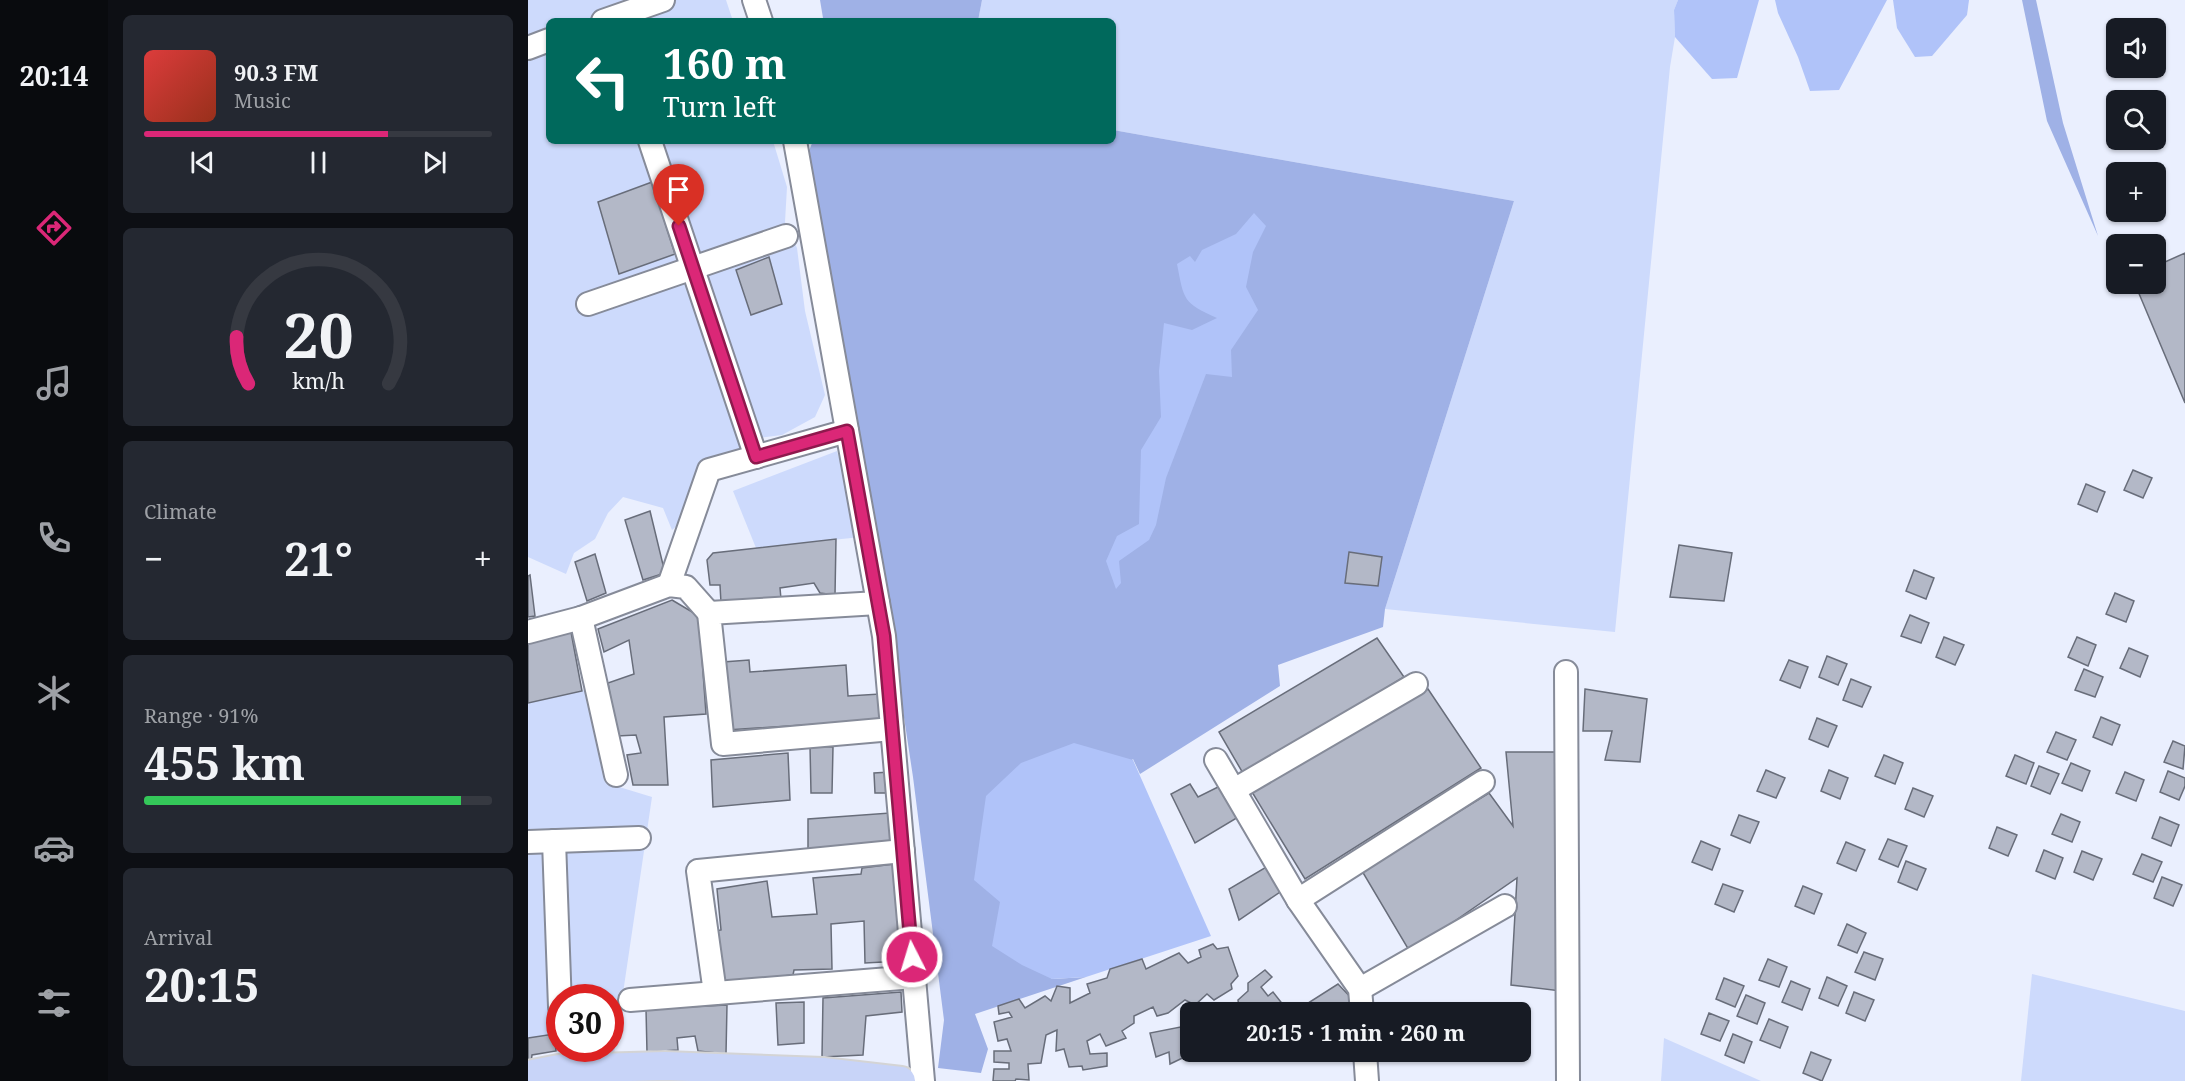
<!DOCTYPE html>
<html lang="en">
<head>
<meta charset="utf-8">
<style>
  :root { --surface:#171b24; --page:#242831; --text:#f1f3f6; --muted:#9ea1a6; --line:#363941; --accent:#db2777 }
  body { margin:0; font-family:"Noto Serif",serif; background:var(--page); color:var(--text); height:100vh; display:flex; flex-direction:column; font-size:22px; white-space:nowrap }
  * { box-sizing:border-box; margin:0 }
  p { font-size:20px; color:var(--muted) }
  .icon { flex:none; width:33px; height:33px; fill:none; stroke:currentColor; stroke-width:2; stroke-linecap:round; stroke-linejoin:round }
  .map { position:relative; flex:1; overflow:hidden }
  .sheet { display:flex; flex-direction:column; gap:15px; padding:15px; background:#0d0f14; width:420px }
  .sheet>* { flex:none }
  .hud { position:absolute; left:18px; top:18px; width:570px; height:126px; border-radius:9px; box-shadow:0 2px 4px #0004; background:#00695c; color:#fff; overflow:hidden }
  .buttons { position:absolute; left:1578px; top:18px; display:grid; gap:12px }
  .buttons a { display:grid; place-items:center; width:60px; height:60px; border-radius:9px; background:var(--surface); box-shadow:0 2px 4px #0004; font-size:30px }
  .speed { position:absolute; left:18px; top:984px; display:flex; gap:12px; font-size:30px; font-weight:700; text-align:center }
  .speed>* { display:grid; place-content:center; width:78px; height:78px; border-radius:50%; background:var(--surface); box-shadow:0 2px 4px #0004; line-height:1 }
  .speed .limit { border:9px solid #d22; background:#fff; color:#111 }
  .pin { position:absolute; display:grid; place-items:center; width:51px; height:51px; color:#fff; margin:-62px -26px; border-radius:50% 50% 50% 0; rotate:-45deg; box-shadow:0 0 6px #0007 }
  .pin .icon { rotate:45deg }
  .me { position:absolute; width:66px; margin:-33px; rotate:355deg; stroke-linejoin:round; filter:drop-shadow(0 0 4px #0008) }
  .turn { display:flex; align-items:center; gap:21px; height:126px; padding:0 18px; font-size:27px }
  .turn .icon { width:78px; height:78px; stroke-width:2.5 }
  .turn b { display:block; font-size:42px; line-height:51px }
  .big { font-size:45px; font-weight:700; line-height:1.1 }
  .sheet .widget { flex:1; display:flex; flex-direction:column; justify-content:center; gap:9px; min-width:0; padding:0 21px; border-radius:9px; background:var(--page) }
  .sheet .dial { align-items:center; gap:0 }
  .dial svg { height:156px; overflow:visible; fill:none; stroke:var(--line); stroke-width:7; stroke-linecap:round; text-anchor:middle }
  .dial text { fill:var(--text); stroke:none }
  .song { display:flex; align-items:center; gap:18px }
  .cover { width:72px; height:72px; border-radius:9px; background:linear-gradient(135deg,hsl(0 70% 55%),hsl(10 70% 35%)) }
  .played { height:6px; border-radius:3px; background:linear-gradient(90deg,var(--accent) 70%,var(--line) 70%) }
  .keys { display:flex; justify-content:space-around; direction:ltr }
  .heat { display:flex; justify-content:space-between; align-items:center; font-size:33px; direction:ltr }
  .charge { height:9px; border-radius:4px; background:linear-gradient(90deg,#34c759 91%,var(--line) 0) }
  .trip { position:absolute; left:652px; top:1002px; width:351px; height:60px; border-radius:9px; background:var(--surface); box-shadow:0 2px 4px #0004; font-weight:700; line-height:60px; text-align:center }
  main { display:flex; flex:1; min-height:0 }
  .tabs { display:flex; flex-direction:column; width:108px; justify-content:space-around; align-items:center; background:#090b0e; color:var(--muted) }
  .tabs .icon { width:42px; height:42px }
  .tabs .on { color:var(--accent) }
  .tabs b { font-size:27px; color:var(--text) }
  .map>svg:first-child { display:block }
  .green { fill:#cddafc; fill-rule:evenodd }
  .forest { fill:#9fb1e6 }
  .water { fill:#b0c3f9 }
  .building { fill:#b3b8c7; stroke:#686d7a; stroke-width:1.5 }
  .lines { fill:none; stroke-linecap:round; stroke-linejoin:round }
  .minor-casing { stroke:#868b99; stroke-width:26 }
  .major-casing { stroke:#d4d4d5; stroke-width:32 }
  .minor { stroke:#fff; stroke-width:22 }
  .major { stroke:#c8d4f8; stroke-width:28 }
  .route-casing { stroke:#8e194d; stroke-width:15 }
  .route { stroke:#db2777; stroke-width:10 }
</style>
</head>
<body>
<main>
<nav class="tabs">
<b>20:14</b>
<svg class="icon on" aria-label="directions" viewBox="0 0 24 24"><path d="M12 3l9 9-9 9-9-9zM9 14v-3h6M13 9l2 2-2 2"/></svg>
<svg class="icon" aria-label="music" viewBox="0 0 24 24"><path d="M9 18V5l10-2v13"/><circle cx="6" cy="18" r="3"/><circle cx="16" cy="16" r="3"/></svg>
<svg class="icon" aria-label="phone" viewBox="0 0 24 24"><path d="M5 4h4l2 5-3 2q2 4 5 5l2-3 5 2v4C11 20 4 13 5 4z"/></svg>
<svg class="icon" aria-label="climate" viewBox="0 0 24 24"><path d="M12 3v18M4 7l16 10M4 17L20 7"/></svg>
<svg class="icon" aria-label="car" viewBox="0 0 24 24"><path d="M5 17H2v-5l4-1 3-4h7l3 4 3 1v5h-3M9 17h6M6 11h13"/><circle cx="7" cy="17" r="2"/><circle cx="17" cy="17" r="2"/></svg>
<svg class="icon" aria-label="filters" viewBox="0 0 24 24"><path d="M4 7h16M4 17h16"/><circle cx="9" cy="7" r="2"/><circle cx="15" cy="17" r="2"/></svg>
</nav>
<section class="sheet">
<div class="widget">
<div class="song"><i class="cover"></i><div><b>90.3 FM</b><p>Music</p></div></div>
<div class="played"></div>
<div class="keys"><svg class="icon" aria-label="previous" viewBox="0 0 24 24"><path d="M18 5L8 12l10 7zM5 5v14"/></svg><svg class="icon" aria-label="pause" viewBox="0 0 24 24"><path d="M8 5v14M16 5v14"/></svg><svg class="icon" aria-label="next" viewBox="0 0 24 24"><path d="M6 5l10 7-10 7zM19 5v14"/></svg></div>
</div>
<div class="widget dial"><svg viewBox="0 0 100 80">
<path d="M14 69A42 42 0 1 1 86 69"/>
<path d="M14 69A42 42 0 0 1 8 45" stroke="#db2777"/>
<text x="50" y="56" font-size="32" font-weight="700">20</text>
<text x="50" y="72" font-size="11">km/h</text>
</svg></div>
<div class="widget"><p>Climate</p>
<div class="heat"><a>−</a><b class="big">21°</b><a>+</a></div>
</div>
<div class="widget"><p>Range · 91%</p><b class="big">455 km</b><div class="charge"></div></div>
<div class="widget"><p>Arrival</p><b class="big">20:15</b></div>
</section>
<div class="map">
<svg width="1657" height="1081" viewBox="0 0 1657 1081">
  <rect width="100%" height="100%" fill="#eaeffe"/>
  <g class="green">
    <path d="M0 0H198L205 21H21V141H245L259 187 257 222 269 248 277 311 297 395 287 417 254 435 221 439 210 450 183 459 156 520 144 530 135 508 95 497 80 513 67 539 46 553 38 574 0 557Z"/>
    <path d="M454 0H1150L1146 10 1147 37 1142 67 1087 632 857 609 986 201 585 130V21H450Z"/>
    <path d="M309 451 333 537 228 548 205 491Z"/>
    <path d="M68 685 88 786 124 797 86 1054 47 1059 0 1038V703L54 691ZM32 998H82V1048H32Z"/>
    <path d="M1504 974 1657 1011V1081H1493Z"/>
    <path d="M1136 1038 1233 1081H1133Z"/>
  </g>
  <g class="forest">
    <path d="M292 0H454L450 21H310L295 18Z"/>
    <path d="M1494 0H1508L1535 123 1570 236 1519 121Z"/>
    <path d="M585 130 986 201 857 609 855 627 750 665 752 686 612 774 605 759 472 902 524 979 558 977 447 1014 460 1049 453 1073 410 1068 416 1020 385 777 347 525 272 172 285 141H585Z"/>
  </g>
  <g class="water">
    <path d="M1150 0H1231L1209 78 1184 79 1147 37 1146 10Z"/>
    <path d="M1247 0H1359L1311 90 1282 91 1270 57 1250 13Z"/>
    <path d="M1365 0H1441L1439 15 1404 56 1387 57 1369 28Z"/>
    <path d="M726 213 738 226 725 252 718 287 730 310 703 350 704 377 678 374 638 478 628 525 621 540 591 561 593 583 588 589 578 561 589 536 611 524 613 450 633 417 631 371 636 323 664 330 689 318C655 303 656 300 649 264L662 256 667 262 674 250 708 234Z"/>
    <path d="M546 743 605 760 683 936 558 977 524 979 494 965 464 946 472 902 446 880 458 796 493 763Z"/>
  </g>
  <g class="building">
    <path d="M124 182 147 254 91 274 70 202Z"/>
    <path d="M1657 253V403L1607 284H1628V266Z"/>
    <path d="M241 257 254 304 223 315 208 270Z"/>
    <path d="M1605 470 1624 478 1615 498 1596 490Z"/>
    <path d="M1558 484 1577 492 1569 512 1550 504Z"/>
    <path d="M122 511 137 573 115 580 97 520Z"/>
    <path d="M308 539 307 595 292 593 286 583 252 588 253 599 193 603 192 585H182L179 560 185 553Z"/>
    <path d="M1151 545 1204 553 1196 601 1142 597Z"/>
    <path d="M821 552 854 557 850 586 817 583Z"/>
    <path d="M67 554 78 593 59 601 47 562Z"/>
    <path d="M1386 570 1406 578 1398 599 1378 591Z"/>
    <path d="M2 575 7 616 0 617V576Z"/>
    <path d="M1587 593 1606 601 1598 622 1578 614Z"/>
    <path d="M144 600 171 616 178 714 136 717 140 785H105L99 755 113 753 108 735 89 736 80 683 106 674 101 640 76 652 70 629Z"/>
    <path d="M1382 615 1401 623 1393 643 1373 636Z"/>
    <path d="M43 632 54 691 0 703V642Z"/>
    <path d="M1416 637 1436 645 1427 665 1408 657Z"/>
    <path d="M1549 637 1568 645 1560 666 1540 657Z"/>
    <path d="M849 638 876 677 716 775 691 732Z"/>
    <path d="M1601 648 1620 656 1612 677 1592 668Z"/>
    <path d="M1299 656 1319 664 1310 685 1291 677Z"/>
    <path d="M221 660 222 672 318 665 320 696 352 694 353 720 199 730 195 662Z"/>
    <path d="M1261 660 1280 667 1272 688 1252 680Z"/>
    <path d="M1556 669 1575 677 1567 697 1547 690Z"/>
    <path d="M1323 679 1343 687 1334 707 1315 700Z"/>
    <path d="M900 689 953 768 777 879 724 792Z"/>
    <path d="M1057 689 1119 699 1112 762 1077 760 1084 731H1055Z"/>
    <path d="M1573 717 1592 725 1584 745 1565 737Z"/>
    <path d="M1289 718 1309 726 1300 747 1281 739Z"/>
    <path d="M1528 732 1548 740 1539 760 1519 752Z"/>
    <path d="M1645 741 1657 746 1655 769 1636 762Z"/>
    <path d="M282 746 305 747 304 793H283Z"/>
    <path d="M978 752H1027L1033 991 983 985 989 878 882 952 834 871 961 793 985 826Z"/>
    <path d="M260 753 262 800 185 807 183 760Z"/>
    <path d="M1356 755 1375 763 1367 784 1347 776Z"/>
    <path d="M1487 755 1506 763 1498 784 1478 776Z"/>
    <path d="M1543 763 1562 771 1554 791 1534 783Z"/>
    <path d="M1511 766 1531 774 1522 794 1503 786Z"/>
    <path d="M1238 770 1257 778 1248 798 1229 791Z"/>
    <path d="M1301 770 1320 778 1312 799 1293 791Z"/>
    <path d="M1640 771 1657 778V786L1651 800 1632 792Z"/>
    <path d="M362 772 364 793H347L346 773Z"/>
    <path d="M1597 772 1616 780 1608 801 1588 793Z"/>
    <path d="M662 784 670 797 694 785 712 816 667 843 643 794Z"/>
    <path d="M1385 788 1405 796 1396 817 1377 809Z"/>
    <path d="M362 813 364 844 280 849V819Z"/>
    <path d="M1533 814 1552 822 1544 842 1524 834Z"/>
    <path d="M1211 815 1231 822 1222 843 1203 835Z"/>
    <path d="M1632 817 1651 825 1643 846 1624 838Z"/>
    <path d="M1469 827 1489 835 1480 856 1461 848Z"/>
    <path d="M1360 839 1379 846 1370 867 1351 859Z"/>
    <path d="M1173 841 1192 849 1184 870 1164 862Z"/>
    <path d="M1318 842 1337 850 1328 871 1309 863Z"/>
    <path d="M1516 850 1535 858 1527 879 1508 871Z"/>
    <path d="M1554 851 1574 859 1565 880 1546 872Z"/>
    <path d="M1614 854 1634 862 1625 882 1605 874Z"/>
    <path d="M1378 861 1398 869 1389 890 1370 882Z"/>
    <path d="M366 864 374 961 337 963 336 921 303 924 304 969 266 970 265 975 193 982 188 931 193 930 189 889 239 881 244 917 289 914 285 878 333 874 334 868Z"/>
    <path d="M740 866 755 890 711 920 701 889Z"/>
    <path d="M1634 877 1654 885 1645 906 1626 898Z"/>
    <path d="M1195 884 1215 891 1206 912 1187 904Z"/>
    <path d="M1275 886 1294 894 1286 914 1267 906Z"/>
    <path d="M1319 924 1338 933 1329 953 1310 945Z"/>
    <path d="M685 944 689 949 700 947 710 976 703 984 704 989 686 1000 679 994 667 1005 657 1000 640 1013 629 1016 625 1007 606 1016V1023L594 1031 598 1038 578 1046 572 1034 559 1041 562 1054 579 1053V1066L555 1070 554 1066 541 1067 536 1049 528 1051 529 1030 518 1035 513 1063 500 1064 501 1080 488 1079 487 1081H465L466 1069H481V1063L466 1062V1051H483L479 1039 470 1041 466 1022 484 1017 481 1012 471 1014 470 1006 491 999 497 1008 517 996 523 1001 529 986 542 988V1003L562 993 559 984 579 978 582 969 614 959 618 969 651 953 660 963 673 957 671 950Z"/>
    <path d="M1336 952 1355 959 1347 980 1327 972Z"/>
    <path d="M1240 959 1259 967 1251 987 1231 980Z"/>
    <path d="M737 970 744 977 733 987 740 996 745 992 756 1006 750 1012H742L738 1007 729 1012H690V1009L711 1008 710 1000 720 991V983Z"/>
    <path d="M1299 977 1319 986 1310 1006 1291 998Z"/>
    <path d="M1196 978 1216 986 1207 1007 1188 999Z"/>
    <path d="M1263 981 1282 989 1274 1010 1254 1002Z"/>
    <path d="M810 984 829 1004 817 1012H766Z"/>
    <path d="M373 992 374 1012 338 1016 335 1055 294 1057 295 998Z"/>
    <path d="M1326 992 1346 1000 1337 1021 1318 1013Z"/>
    <path d="M1218 995 1237 1003 1229 1024 1209 1016Z"/>
    <path d="M276 1002V1043L250 1045 248 1003Z"/>
    <path d="M199 1005 198 1054 170 1051 167 1036 149 1038 150 1050 119 1052 118 1009Z"/>
    <path d="M1181 1013 1201 1021 1192 1041 1173 1034Z"/>
    <path d="M663 1016V1039H661L663 1052 665 1053 642 1064 641 1052 628 1057 622 1033 658 1026 657 1020Z"/>
    <path d="M1241 1019 1260 1027 1252 1048 1232 1040Z"/>
    <path d="M26 1034 28 1051 4 1055 3 1063H0V1038Z"/>
    <path d="M1205 1034 1224 1042 1216 1063 1197 1055Z"/>
    <path d="M676 1052H706L680 1060Z"/>
    <path d="M1283 1052 1303 1060 1294 1081 1275 1073Z"/>
  </g>
  <g class="lines">
    <defs>
      <g id="minor">
        <path d="M226 0 233 21"/>
        <path d="M75 21 135 0"/>
        <path d="M0 48 21 40"/>
        <path d="M122 141 228 457"/>
        <path d="M267 141 356 636 395 1081"/>
        <path d="M60 304 258 236"/>
        <path d="M141 585 181 470 319 431"/>
        <path d="M350 603 181 613 195 744 364 729"/>
        <path d="M53 618 88 775"/>
        <path d="M0 632 53 618 141 585 158 587 181 613"/>
        <path d="M1038 672 1040 1081"/>
        <path d="M688 760 770 900 832 989 834 1012"/>
        <path d="M706 790 888 684"/>
        <path d="M26 841 32 1007"/>
        <path d="M0 842 111 838"/>
        <path d="M770 900 955 782"/>
        <path d="M832 989 977 906"/>
        <path d="M187 993 170 871 375 851"/>
        <path d="M102 1000 386 977"/>
        <path d="M837 1052 839 1081"/>
      </g>
      <path id="major" d="M0 1075 31 1069 137 1066 295 1072 373 1081"/>
    </defs>
    <use href="#minor" class="minor-casing"/>
    <use href="#major" class="major-casing"/>
    <use href="#minor" class="minor"/>
    <use href="#major" class="major"/>
  </g>
  <g class="lines">
    <defs>
      <path id="route" d="M151 226 228 457 319 431 356 636 384 957"/>
    </defs>
    <use href="#route" class="route-casing"/>
    <use href="#route" class="route"/>
  </g>
</svg>
<div class="buttons">
<a><svg class="icon" aria-label="sound" viewBox="0 0 24 24"><path d="M4 9h4l5-4v14l-5-4H4zM17 9q2 3 0 6"/></svg></a>
<a><svg class="icon" aria-label="search" viewBox="0 0 24 24"><circle cx="10" cy="10" r="6"/><path d="M15 15l6 6"/></svg></a>
<a>+</a>
<a>−</a>
</div>
<div class="speed"><div class="limit">30</div></div>
<div class="pin" style="left:151px;top:226px;background:#d93025"><svg class="icon" aria-label="arrive" viewBox="0 0 24 24"><path d="M6 21V4h12l-3 4 3 4H6"/></svg></div>
<svg class="me" style="left:384px;top:957px" viewBox="-20 -20 40 40"><circle r="17" fill="#db2777" stroke="#fff" stroke-width="3"/><path d="M0-11L8 9 0 5-8 9z" fill="#fff"/></svg>
<div class="trip">20:15 · 1 min · 260 m</div>
<div class="hud">
<div class="turn"><svg class="icon" aria-label="left" viewBox="0 0 24 24"><path d="M17 20v-9H6M10 6l-5 5 5 5"/></svg><div><b>160 m</b>Turn left</div></div>
</div>
</div>
</main>
</body>
</html>
